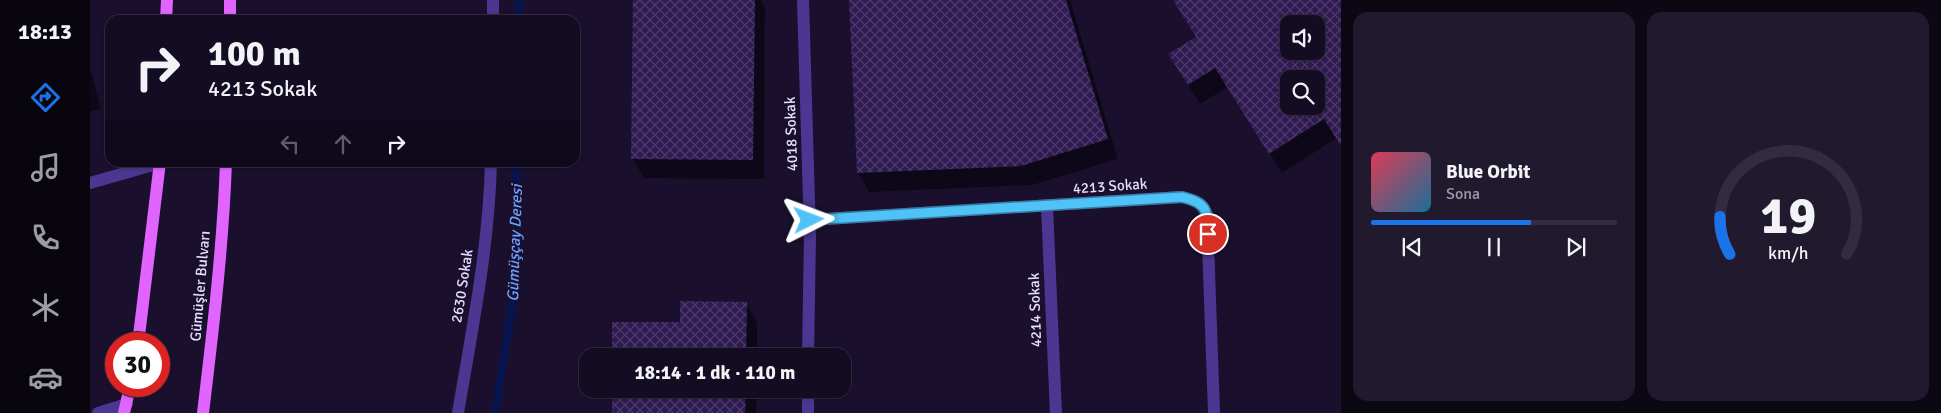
<!DOCTYPE html>
<html lang="tr">
<head>
<meta charset="utf-8">
<style>
  :root { --surface:#140c22; --page:#211a2f; --text:#f1f3f6; --muted:#9d9ba5; --line:#332c40; --accent:#1a73e8 }
  body { margin:0; font-family:Signika,sans-serif; background:var(--page); color:var(--text); height:100vh; display:flex; flex-direction:column; font-size:19px; white-space:nowrap }
  * { box-sizing:border-box; margin:0 }
  p { font-size:16px; color:var(--muted) }
  .icon { flex:none; width:28px; height:28px; fill:none; stroke:currentColor; stroke-width:2; stroke-linecap:round; stroke-linejoin:round }
  .map { position:relative; flex:1; overflow:hidden }
  .drawer { display:flex; flex-direction:column; gap:12px; padding:12px; background:#0b0713; width:600px }
  .drawer>* { flex:none }
  .top-card { position:absolute; left:15px; top:15px; width:475px; height:152px; border-radius:15px; box-shadow:0 1px 4px #0004,0 0 0 1px var(--line); background:#140c22; color:var(--text); overflow:hidden }
  .tools { position:absolute; left:1190px; top:15px; display:grid; gap:10px }
  .tools a { display:grid; place-items:center; width:45px; height:45px; border-radius:10px; background:var(--surface); box-shadow:0 1px 4px #0004,0 0 0 1px var(--line); font-size:25px }
  .speed { position:absolute; left:15px; top:332px; display:flex; gap:10px; font-size:25px; font-weight:700; text-align:center }
  .speed>* { display:grid; place-content:center; width:65px; height:65px; border-radius:50%; background:var(--surface); box-shadow:0 1px 4px #0004,0 0 0 1px var(--line); line-height:1 }
  .speed .limit { border:8px solid #d22; background:#fff; color:#111 }
  .pin { position:absolute; display:grid; place-items:center; width:42px; height:42px; color:#fff; margin:-21px; border:2px solid #fff; border-radius:50%; box-shadow:0 1px 5px #0007 }
  .me { position:absolute; width:55px; margin:-28px; rotate:87deg; stroke-linejoin:round; filter:drop-shadow(0 0 4px #0008) }
  .turn { display:flex; align-items:center; gap:18px; height:105px; padding:0 20px; font-size:22px }
  .turn .icon { width:65px; height:65px; stroke-width:2.5 }
  .turn b { display:block; font-size:35px; line-height:42px }
  .lanes { display:flex; align-items:center; height:48px; padding:0 20px; background:#0003; justify-content:center; gap:25px; direction:ltr }
  .lanes .off { opacity:.35 }
  .drawer .tile { flex:1; display:flex; flex-direction:column; justify-content:center; gap:8px; min-width:0; padding:0 18px; border-radius:15px; background:var(--page) }
  .drawer .dial { align-items:center; gap:0 }
  .dial svg { height:130px; overflow:visible; fill:none; stroke:var(--line); stroke-width:7; stroke-linecap:round; text-anchor:middle }
  .dial text { fill:var(--text); stroke:none }
  .song { display:flex; align-items:center; gap:15px }
  .cover { width:60px; height:60px; border-radius:8px; background:linear-gradient(135deg,hsl(350 70% 55%),hsl(200 70% 35%)) }
  .played { height:5px; border-radius:2px; background:linear-gradient(90deg,var(--accent) 65%,var(--line) 65%) }
  .keys { display:flex; justify-content:space-around; direction:ltr }
  .drawer .tiles { flex:1; display:grid; gap:12px; grid-template-columns:repeat(2,1fr) }
  .trip { position:absolute; left:489px; top:348px; width:272px; height:50px; border-radius:15px; background:var(--surface); box-shadow:0 1px 4px #0004,0 0 0 1px var(--line); font-weight:700; line-height:50px; text-align:center }
  main { display:flex; flex:1; min-height:0 }
  .tabs { display:flex; flex-direction:column; width:90px; justify-content:space-around; align-items:center; background:#08050e; color:var(--muted) }
  .tabs .icon { width:35px; height:35px }
  .tabs .current { color:var(--accent) }
  .tabs b { font-size:22px; color:var(--text) }
  .map>svg:first-child { display:block }
  .shadow { fill:#0007; fill-rule:evenodd }
  .lines { fill:none; stroke-linecap:round; stroke-linejoin:round }
  .stream { stroke:#061450; stroke-width:8 }
  .building { fill:url(#building-cross-hatch); fill-rule:evenodd }
  .street { stroke:#4b3791; stroke-width:12 }
  .primary { stroke:#e164ff; stroke-width:12 }
  .route-casing { stroke:#337fa1; stroke-width:12 }
  .route { stroke:#4fc3f7; stroke-width:9 }
  .labels { text-anchor:middle; stroke-width:5; stroke-linejoin:round; paint-order:stroke }
  .street-label { font-size:15px; fill:#e7ddff; stroke:#1a102e }
  .water-label { font-size:16px; font-style:italic; fill:#6b9fff; stroke:#1a102e }
</style>
</head>
<body>
<main>
<nav class="tabs">
<b>18:13</b>
<svg class="icon current" aria-label="directions" viewBox="0 0 24 24"><path d="M12 3l9 9-9 9-9-9zM9 14v-3h6M13 9l2 2-2 2"/></svg>
<svg class="icon" aria-label="music" viewBox="0 0 24 24"><path d="M9 18V5l10-2v13"/><circle cx="6" cy="18" r="3"/><circle cx="16" cy="16" r="3"/></svg>
<svg class="icon" aria-label="phone" viewBox="0 0 24 24"><path d="M5 4h4l2 5-3 2q2 4 5 5l2-3 5 2v4C11 20 4 13 5 4z"/></svg>
<svg class="icon" aria-label="climate" viewBox="0 0 24 24"><path d="M12 3v18M4 7l16 10M4 17L20 7"/></svg>
<svg class="icon" aria-label="car" viewBox="0 0 24 24"><path d="M5 17H2v-5l4-1 3-4h7l3 4 3 1v5h-3M9 17h6M6 11h13"/><circle cx="7" cy="17" r="2"/><circle cx="17" cy="17" r="2"/></svg>
</nav>
<div class="map">
<svg width="1251" height="413" viewBox="0 0 1251 413">
  <defs>
    <pattern id="building-cross-hatch" width="8" height="8" patternUnits="userSpaceOnUse" patternTransform="scale(1.25)"><rect width="8" height="8" fill="#2f1a51"/><path d="M0 0l8 8M0 8l8-8" fill="none" stroke="#4d3b6b"/></pattern>
  </defs>
  <rect width="100%" height="100%" fill="#1a102e"/>
  <g class="shadow">
    <path d="M544 0H671L675 7 674 179 554 178 542 158Z"/>
    <path d="M760 0H980L1028 159 942 185 779 192 768 173Z"/>
    <path d="M1084 0H1251V145L1247 138 1192 173 1138 87 1110 104 1091 74 1107 38ZM1199 24H1226V51H1199ZM1199 79H1226V106H1199Z"/>
    <path d="M0 67 11 109 0 112Z"/>
    <path d="M656 303 667 322V356H523L524 324H591Z"/>
    <path d="M523 389H667L666 413H523Z"/>
  </g>
  <g class="lines">
    <g class="stream">
      <path d="M429 20V0"/>
      <path d="M405 413 425 289 427 162"/>
    </g>
  </g>
  <g class="building">
    <path d="M543 0H665L663 160 541 159Z"/>
    <path d="M759 0H976L1018 139 931 166 767 173Z"/>
    <path d="M1083 0H1251V146L1234 119 1179 154 1125 68 1098 85 1078 54 1106 37ZM1199 24H1226V51H1199ZM1199 79H1226V106H1199Z"/>
    <path d="M590 301 657 302 656 356H522V322H590Z"/>
    <path d="M522 389H656L655 413H522Z"/>
  </g>
  <g class="lines">
    <g class="street">
      <path d="M403 0V20"/>
      <path d="M713 0 720 235 718 356"/>
      <path d="M0 183 70 163"/>
      <path d="M957 207 966 413"/>
      <path d="M719 220 1092 197C1104 200 1111 202 1117 214L1124 413"/>
      <path d="M8 413 37 404"/>
      <path d="M368 413C382 330 399 247 401 162"/>
      <path d="M718 413V389"/>
    </g>
    <g class="primary">
      <path d="M76 20 77 0"/>
      <path d="M140 20V0"/>
      <path d="M48 344 70 162"/>
      <path d="M34 413 40 386"/>
      <path d="M113 413C123 330 133 246 136 162"/>
    </g>
  </g>
  <g class="lines">
    <defs>
      <path id="route" d="M719 220 1092 197C1117 203 1117 209 1118 234"/>
    </defs>
    <use href="#route" class="route-casing"/>
    <use href="#route" class="route"/>
  </g>
  <g class="labels">
    <g class="street-label">
      <text transform="translate(701 134) rotate(-92)" y="5">4018 Sokak</text>
      <text transform="translate(1020 186) rotate(-4)" y="5">4213 Sokak</text>
      <text transform="translate(110 286) rotate(-85)" y="5">Gümüşler Bulvarı</text>
      <text transform="translate(372 286) rotate(-81)" y="5">2630 Sokak</text>
      <text transform="translate(945 310) rotate(-92)" y="5">4214 Sokak</text>
    </g>
    <g class="water-label">
      <text transform="translate(424 243) rotate(-88)" y="6">Gümüşçay Deresi</text>
    </g>
  </g>
</svg>
<div class="tools">
<a><svg class="icon" aria-label="sound" viewBox="0 0 24 24"><path d="M4 9h4l5-4v14l-5-4H4zM17 9q2 3 0 6"/></svg></a>
<a><svg class="icon" aria-label="search" viewBox="0 0 24 24"><circle cx="10" cy="10" r="6"/><path d="M15 15l6 6"/></svg></a>
</div>
<div class="speed"><div class="limit">30</div></div>
<div class="pin" style="left:1118px;top:234px;background:#d93025"><svg class="icon" aria-label="arrive" viewBox="0 0 24 24"><path d="M6 21V4h12l-3 4 3 4H6"/></svg></div>
<svg class="me" style="left:719px;top:220px" viewBox="-20 -20 40 40"><path d="M0-17L14 15 0 8-14 15z" fill="#4fc3f7" stroke="#fff" stroke-width="4"/></svg>
<div class="trip">18:14 · 1 dk · 110 m</div>
<div class="top-card">
<div class="turn"><svg class="icon" aria-label="right" viewBox="0 0 24 24"><path d="M7 20v-9h11M14 6l5 5-5 5"/></svg><div><b>100 m</b>4213 Sokak</div></div>
<div class="lanes"><svg class="icon off" aria-label="left" viewBox="0 0 24 24"><path d="M17 20v-9H6M10 6l-5 5 5 5"/></svg><svg class="icon off" aria-label="ahead" viewBox="0 0 24 24"><path d="M12 20V5M6 11l6-6 6 6"/></svg><svg class="icon" aria-label="right" viewBox="0 0 24 24"><path d="M7 20v-9h11M14 6l5 5-5 5"/></svg></div>
</div>
</div>
<section class="drawer">
<div class="tiles">
<div class="tile">
<div class="song"><i class="cover"></i><div><b>Blue Orbit</b><p>Sona</p></div></div>
<div class="played"></div>
<div class="keys"><svg class="icon" aria-label="previous" viewBox="0 0 24 24"><path d="M18 5L8 12l10 7zM5 5v14"/></svg><svg class="icon" aria-label="pause" viewBox="0 0 24 24"><path d="M8 5v14M16 5v14"/></svg><svg class="icon" aria-label="next" viewBox="0 0 24 24"><path d="M6 5l10 7-10 7zM19 5v14"/></svg></div>
</div>
<div class="tile dial"><svg viewBox="0 0 100 80">
<path d="M14 69A42 42 0 1 1 86 69"/>
<path d="M14 69A42 42 0 0 1 8 46" stroke="#1a73e8"/>
<text x="50" y="56" font-size="32" font-weight="700">19</text>
<text x="50" y="72" font-size="11">km/h</text>
</svg></div>
</div>
</section>
</main>
</body>
</html>
